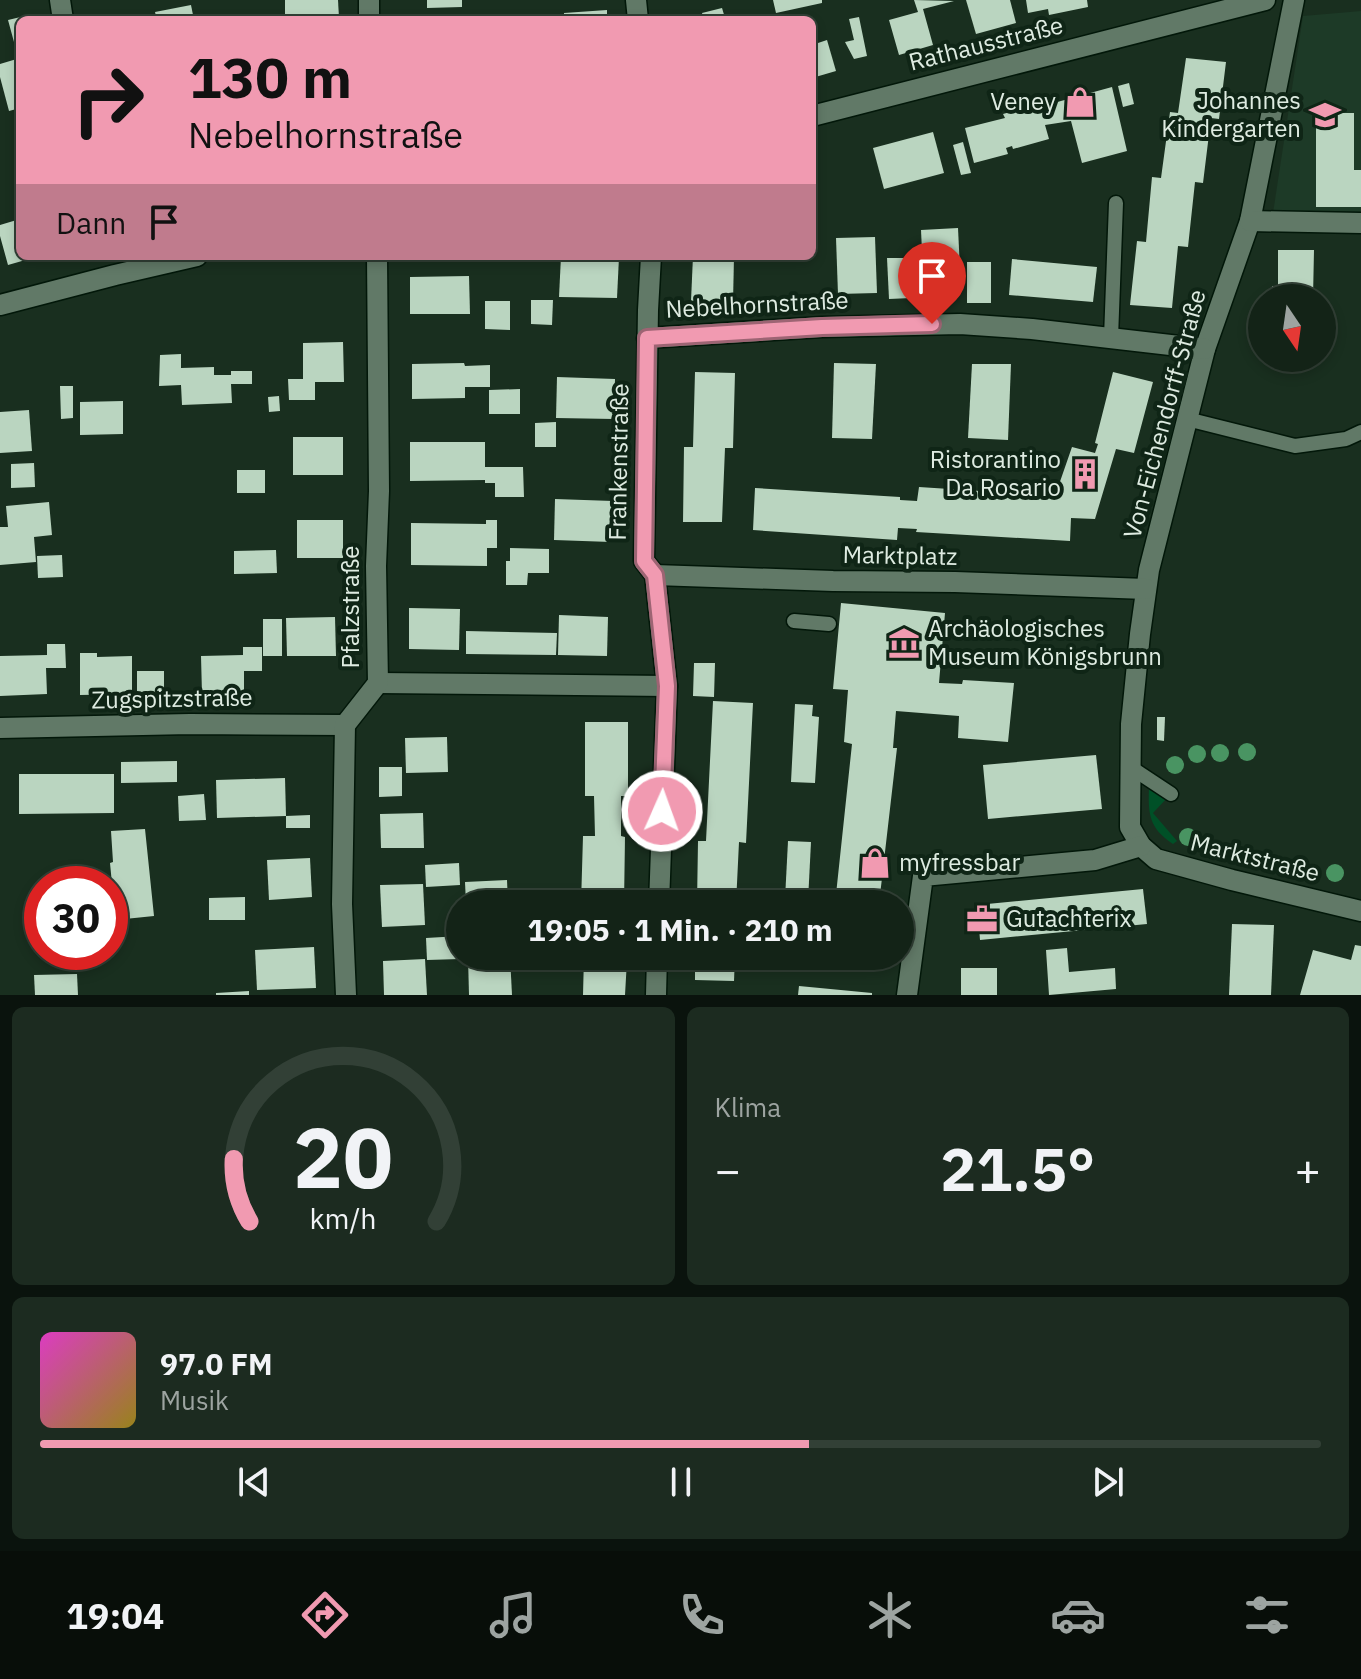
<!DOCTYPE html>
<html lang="de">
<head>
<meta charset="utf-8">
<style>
  :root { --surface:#132317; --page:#1c2b20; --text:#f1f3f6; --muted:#9da4a1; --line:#324036; --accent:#f19ab1 }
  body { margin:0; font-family:"IBM Plex Sans",sans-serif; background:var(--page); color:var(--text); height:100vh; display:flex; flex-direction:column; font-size:30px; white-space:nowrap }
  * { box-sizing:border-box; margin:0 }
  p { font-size:26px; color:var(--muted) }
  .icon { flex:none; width:44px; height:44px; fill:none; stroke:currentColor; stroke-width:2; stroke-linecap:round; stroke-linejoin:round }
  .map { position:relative; height:995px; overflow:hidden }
  .drawer { display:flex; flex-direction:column; gap:12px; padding:12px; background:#0a130d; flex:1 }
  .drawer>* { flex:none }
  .hud { position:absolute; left:16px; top:16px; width:800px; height:244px; border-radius:12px; box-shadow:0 4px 12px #0003,0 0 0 2px var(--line); background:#f19ab1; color:#111; overflow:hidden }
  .needle { width:52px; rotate:167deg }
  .tools { position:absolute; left:1248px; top:284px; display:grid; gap:16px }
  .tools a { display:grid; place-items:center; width:88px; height:88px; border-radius:50%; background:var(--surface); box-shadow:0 4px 12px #0003,0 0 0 2px var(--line); font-size:40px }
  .speed { position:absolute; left:24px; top:866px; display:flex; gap:16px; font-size:40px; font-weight:700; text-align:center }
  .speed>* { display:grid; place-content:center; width:104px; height:104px; border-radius:50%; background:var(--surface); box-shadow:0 4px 12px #0003,0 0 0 2px var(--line); line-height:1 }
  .speed .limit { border:12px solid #d22; background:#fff; color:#111 }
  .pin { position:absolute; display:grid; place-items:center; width:68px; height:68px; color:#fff; margin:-82px -34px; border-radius:50% 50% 50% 0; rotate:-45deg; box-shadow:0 0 8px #0007 }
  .pin .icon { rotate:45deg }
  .me { position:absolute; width:88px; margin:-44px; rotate:2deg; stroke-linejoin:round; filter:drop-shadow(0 0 6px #0008) }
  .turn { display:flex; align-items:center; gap:28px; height:168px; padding:0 40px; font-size:36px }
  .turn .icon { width:104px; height:104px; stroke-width:2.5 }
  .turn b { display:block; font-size:56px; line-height:68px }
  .then { display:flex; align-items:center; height:76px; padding:0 40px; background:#0003; gap:16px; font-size:30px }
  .big { font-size:60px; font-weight:800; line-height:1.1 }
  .drawer .card { flex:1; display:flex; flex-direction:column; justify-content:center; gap:12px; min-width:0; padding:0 28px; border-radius:12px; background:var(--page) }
  .drawer .dial { align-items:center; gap:0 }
  .dial svg { height:208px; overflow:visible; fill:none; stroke:var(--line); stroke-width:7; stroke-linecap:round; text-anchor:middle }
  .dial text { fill:var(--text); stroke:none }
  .song { display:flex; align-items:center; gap:24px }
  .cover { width:96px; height:96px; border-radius:12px; background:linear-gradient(135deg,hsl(310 70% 55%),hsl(50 70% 35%)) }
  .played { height:8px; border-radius:4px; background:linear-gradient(90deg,var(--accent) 60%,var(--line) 60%) }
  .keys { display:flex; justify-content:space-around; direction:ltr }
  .heat { display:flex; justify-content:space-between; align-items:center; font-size:44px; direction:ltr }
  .drawer .tiles { flex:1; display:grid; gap:12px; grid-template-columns:1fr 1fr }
  .card:last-child { grid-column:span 2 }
  .trip { position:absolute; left:446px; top:890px; width:468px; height:80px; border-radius:40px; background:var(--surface); box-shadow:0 4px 12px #0003,0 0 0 2px var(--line); font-weight:800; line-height:80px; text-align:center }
  .dock { display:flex; height:128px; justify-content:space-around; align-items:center; background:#080e09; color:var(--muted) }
  .dock .icon { width:56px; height:56px }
  .dock .on { color:var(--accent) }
  .dock b { font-size:36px; color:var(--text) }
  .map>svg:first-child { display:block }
  .built { fill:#1d3a27 }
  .grass { fill:#005027 }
  .building { fill:#bad5c0 }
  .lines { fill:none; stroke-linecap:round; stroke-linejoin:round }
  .lane-casing { stroke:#021709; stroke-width:17 }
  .street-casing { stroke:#021709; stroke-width:23 }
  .lane { stroke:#617967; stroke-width:14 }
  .street { stroke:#617967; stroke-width:20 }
  .tree { fill:#499462 }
  .route-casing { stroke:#9d6473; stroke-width:20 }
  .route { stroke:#f19ab1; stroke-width:14 }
  .labels { text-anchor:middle; stroke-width:8; stroke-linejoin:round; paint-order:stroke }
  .street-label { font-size:24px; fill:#deebe1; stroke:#0f2516 }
  .poi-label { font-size:24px; fill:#deebe1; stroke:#0f2516; text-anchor:end }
</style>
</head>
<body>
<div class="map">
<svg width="1361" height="995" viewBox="0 0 1361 995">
  <rect width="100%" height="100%" fill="#192f1f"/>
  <path class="built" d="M1361 11V214L1273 213 1303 16Z"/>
  <path class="grass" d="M1149 787 1167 798 1153 813 1177 841 1173 844C1149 828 1148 814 1149 787Z"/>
  <g class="building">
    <path d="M285 0H338L339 18 285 19Z"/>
    <path d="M427 0H462V7L427 8Z"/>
    <path d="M773 0H822V3L776 13Z"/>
    <path d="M914 0 954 1 923 9 933 45 899 55 889 20 918 12Z"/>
    <path d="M966 0H1010L1016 23 976 34Z"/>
    <path d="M1026 0H1087L1088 7 1049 15 1048 9 1028 13Z"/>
    <path d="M191 5 194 20H157L155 12Z"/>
    <path d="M722 8 725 18 704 20 702 13Z"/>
    <path d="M607 10V20H564V13Z"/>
    <path d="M29 15 30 20H20V40L14 42 8 20Z"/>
    <path d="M859 17 867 56 854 59 845 42 854 40 849 19Z"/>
    <path d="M827 40 836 71 812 78V45Z"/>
    <path d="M20 58V108L9 111 0 77V64Z"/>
    <path d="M1186 58 1226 62 1219 119 1211 118 1203 183 1195 182 1188 247 1178 246 1172 308 1130 305 1137 241 1146 242 1152 177 1161 178 1170 112 1178 113Z"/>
    <path d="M1129 83 1134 104 1123 107 1118 86Z"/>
    <path d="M1112 87 1127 151 1082 163 1071 121 1045 125 1049 139 1013 149 1012 146 1006 148 1008 154 974 163 965 128 1005 118 1003 114 1050 101V104Z"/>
    <path d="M1316 113H1354V170H1361V207H1316Z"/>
    <path d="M933 132 944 173 884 189 873 148Z"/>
    <path d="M963 142 971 173 961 175 953 145Z"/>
    <path d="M20 219V256L36 257 8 265 0 236V225Z"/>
    <path d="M958 228 961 291 924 293 921 230Z"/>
    <path d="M875 237 877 293 838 294 836 238Z"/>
    <path d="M1278 250H1314L1313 298H1272V286L1278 287Z"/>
    <path d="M561 256 619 257 617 298 559 297Z"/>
    <path d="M693 256H734L733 303 691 301Z"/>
    <path d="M887 258H910L911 298 889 299Z"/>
    <path d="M1012 259 1097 267 1093 302 1009 295Z"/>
    <rect x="967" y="262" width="24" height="41"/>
    <path d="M469 276 470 314H410V277Z"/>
    <path d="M531 300H553L552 325 531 324Z"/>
    <path d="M485 301H510V330L485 329Z"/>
    <path d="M343 342 344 382H315V400H289L288 379H303V343Z"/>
    <path d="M181 354V368L214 367V375H231V371H252V384H231L232 403 182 405 181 385 159 386 160 355Z"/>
    <path d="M464 363 465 366 490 365V387H465V398L412 399V364Z"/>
    <path d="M834 363 876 364 872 439 832 438Z"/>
    <path d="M972 364H1011L1008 440 968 438Z"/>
    <path d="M695 372 735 373 733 448H725L722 522H683L684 447H693Z"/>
    <path d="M1113 372 1153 382 1134 453 1116 449 1095 519 1071 518 1070 541 916 532 917 529 898 528 897 540 753 530 755 488 900 497V500L917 501 919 487 1055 496 1072 447 1095 453 1098 444 1095 443Z"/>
    <path d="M557 377 615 379 614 419 556 418Z"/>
    <path d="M60 386H73V418L61 419Z"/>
    <path d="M520 389V414H489V390Z"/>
    <path d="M279 396 280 411 269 412 268 397Z"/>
    <path d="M123 401V434L80 435V402Z"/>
    <path d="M29 410 32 451 0 453V412Z"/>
    <path d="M556 422V447H535V423Z"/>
    <rect x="293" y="437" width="50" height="38"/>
    <path d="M410 442H485V467H523L524 497H495V483H485V480L410 481Z"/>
    <path d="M34 463 35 487 11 488V464Z"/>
    <rect x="237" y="470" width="28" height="23"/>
    <path d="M555 499 613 501 611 542 554 540Z"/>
    <path d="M49 502 52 535 34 537 36 562 0 565V527H8L6 506Z"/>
    <rect x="297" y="520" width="46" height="38"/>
    <path d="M486 520H497V548H487V566L411 565V523L486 524Z"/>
    <path d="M510 548 549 549V573H528L527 585H506V561H510Z"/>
    <path d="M276 550 277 573 234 574V551Z"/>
    <path d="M62 555 63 577 38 578 37 556Z"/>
    <path d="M841 603 945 613 939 683 962 684 963 680 1014 683 1008 742 958 738 959 716 896 711 893 748H897L879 904H835L852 744 844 742 848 690 833 689Z"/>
    <path d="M409 608 460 609 459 650 409 649Z"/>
    <path d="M559 615 608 617 607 656 558 655Z"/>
    <path d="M335 617 336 656H287L286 618Z"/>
    <rect x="263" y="619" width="19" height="37"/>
    <path d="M466 631 557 633 556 655 466 654Z"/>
    <path d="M47 644H65L66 668H46L47 694 0 696V656L47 655Z"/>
    <path d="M243 647H262V671H244V694H202L201 656 243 655Z"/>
    <path d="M80 653H97V657L132 656V694L80 695Z"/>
    <path d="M694 663H715L714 697 693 696Z"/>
    <rect x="137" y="671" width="27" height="25"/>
    <path d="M713 701 753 703 746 843 739 842 736 904H697L698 841H706Z"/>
    <path d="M795 704 813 705 812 716 819 717 815 783 791 782Z"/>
    <path d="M1157 717H1165L1164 741 1157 740Z"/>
    <path d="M585 722H628V796H621V836L625 837 624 904H581L583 836H595L594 796H585Z"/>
    <path d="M447 737 448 772 406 773 405 738Z"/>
    <path d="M1096 755 1102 809 988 819 983 765Z"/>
    <path d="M177 761V782L121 783V762Z"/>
    <path d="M379 767H402V796L379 797Z"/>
    <path d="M19 774H114V813L19 814Z"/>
    <path d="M285 778 286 816 217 818 216 780Z"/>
    <path d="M204 794 206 820 179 821 178 796Z"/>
    <path d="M423 813 424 848H381L380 814Z"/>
    <path d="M310 815V828H286V816Z"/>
    <path d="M145 829 154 916 115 920 118 931 110 933V906L114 905 110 863 113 862 111 831Z"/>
    <path d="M788 841 811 842 808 901 785 899Z"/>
    <path d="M310 858 312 897 269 900 267 860Z"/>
    <path d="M459 863 460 885 426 887 425 865Z"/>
    <path d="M507 880 508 904H466L465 882Z"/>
    <path d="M423 884 425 925 382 927 380 885Z"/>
    <path d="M1143 889 1147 924 980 940 977 905Z"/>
    <path d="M245 897V920H209V898Z"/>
    <path d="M1232 924 1274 925 1271 995H1229Z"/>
    <path d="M460 936V959L427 960 426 938Z"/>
    <path d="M1355 945 1361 946V995H1300L1313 950 1351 960Z"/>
    <path d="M314 947 316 988 257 990 255 950Z"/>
    <path d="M1067 948 1069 972 1115 968 1116 989 1049 995 1046 950Z"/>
    <path d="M489 956H510L512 995H469L468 957Z"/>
    <path d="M584 956H623V959L627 960 625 995H583Z"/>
    <path d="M695 956H735L734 981 695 980Z"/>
    <path d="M425 959 427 995H384L383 961Z"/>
    <rect x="961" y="968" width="36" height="27"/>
    <path d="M77 974 78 995H35L34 975Z"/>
    <path d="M799 986 872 993V995H798Z"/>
    <path d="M249 991V995H216V993Z"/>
  </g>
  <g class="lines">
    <defs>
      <g id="lane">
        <path d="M1111 338 1116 203"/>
        <path d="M1187 419 1295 446 1346 439 1361 432"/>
        <path d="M794 621 829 624"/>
        <path d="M1130 767 1171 794"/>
      </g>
      <g id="street">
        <path d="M60 0 63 20"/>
        <path d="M369 0V20"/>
        <path d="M636 0 638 20"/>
        <path d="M1294 0 1250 221 1205 349 1149 570 1140 634 1131 724 1130 827 1141 846 1156 859 1232 880 1361 911"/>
        <path d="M812 116 1265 0"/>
        <path d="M1250 221 1361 223"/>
        <path d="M651 256 648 310 644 561 655 575 667 686 659 904"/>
        <path d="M0 305 115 275 197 256"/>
        <path d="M647 338 822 327 960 324 1032 329 1205 349"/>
        <path d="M655 575 833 581 955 582 1146 589"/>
        <path d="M378 683 667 686"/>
        <path d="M0 728 190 724 345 725"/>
        <path d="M346 995 342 904 345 725 378 683 376 566 379 491 377 256"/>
        <path d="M656 995 657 956"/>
        <path d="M907 995 923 876 1095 860 1141 846"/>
      </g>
    </defs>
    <use href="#lane" class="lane-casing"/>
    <use href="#street" class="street-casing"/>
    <use href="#lane" class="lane"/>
    <use href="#street" class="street"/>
  </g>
  <g class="tree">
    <circle cx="1247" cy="752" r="9"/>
    <circle cx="1220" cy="753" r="9"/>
    <circle cx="1197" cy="754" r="9"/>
    <circle cx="1175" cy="765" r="9"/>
    <circle cx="1188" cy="837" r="9"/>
    <circle cx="1335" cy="873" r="9"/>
  </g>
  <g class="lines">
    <defs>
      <path id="route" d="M662 811 667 686 655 575 644 561 647 338 822 327 932 324"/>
    </defs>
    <use href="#route" class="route-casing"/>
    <use href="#route" class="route"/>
  </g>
  <defs>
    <symbol id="shop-bare" viewBox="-9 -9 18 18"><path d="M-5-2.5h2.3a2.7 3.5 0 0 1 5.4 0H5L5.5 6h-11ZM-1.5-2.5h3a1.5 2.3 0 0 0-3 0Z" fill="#f19ab1" stroke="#0f2516" stroke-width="2.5" paint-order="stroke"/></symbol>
    <symbol id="school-bare" viewBox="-9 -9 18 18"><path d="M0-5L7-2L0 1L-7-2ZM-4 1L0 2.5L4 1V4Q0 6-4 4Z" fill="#f19ab1" stroke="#0f2516" stroke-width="2.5" paint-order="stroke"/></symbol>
    <symbol id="building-bare" viewBox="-9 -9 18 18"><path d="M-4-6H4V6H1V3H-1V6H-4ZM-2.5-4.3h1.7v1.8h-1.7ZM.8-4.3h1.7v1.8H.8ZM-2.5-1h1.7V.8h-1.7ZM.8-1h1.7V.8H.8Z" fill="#f19ab1" stroke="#0f2516" stroke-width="2.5" paint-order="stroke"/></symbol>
    <symbol id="museum-bare" viewBox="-9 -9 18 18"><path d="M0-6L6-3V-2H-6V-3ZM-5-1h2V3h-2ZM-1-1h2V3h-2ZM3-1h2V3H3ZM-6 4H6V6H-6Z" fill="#f19ab1" stroke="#0f2516" stroke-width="2.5" paint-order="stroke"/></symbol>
    <symbol id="office-bare" viewBox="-9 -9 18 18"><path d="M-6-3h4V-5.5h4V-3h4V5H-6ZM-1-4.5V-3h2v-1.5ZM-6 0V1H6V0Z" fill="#f19ab1" stroke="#0f2516" stroke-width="2.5" paint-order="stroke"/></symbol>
  </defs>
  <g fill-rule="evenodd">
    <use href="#shop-bare" x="1058" y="80" width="44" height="44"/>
    <use href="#school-bare" x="1303" y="93" width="44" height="44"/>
    <use href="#building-bare" x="1063" y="452" width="44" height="44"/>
    <use href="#museum-bare" x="882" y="621" width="44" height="44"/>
    <use href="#shop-bare" x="853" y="841" width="44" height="44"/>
    <use href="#office-bare" x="960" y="897" width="44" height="44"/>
  </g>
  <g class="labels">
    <g class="street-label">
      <text transform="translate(986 44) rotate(-14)" y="8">Rathausstraße</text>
      <text transform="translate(757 305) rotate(-3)" y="8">Nebelhornstraße</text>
      <text transform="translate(1165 414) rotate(-75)" y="8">Von-Eichendorff-Straße</text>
      <text transform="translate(619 462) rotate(-89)" y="8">Frankenstraße</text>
      <text transform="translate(900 556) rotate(1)" y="8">Marktplatz</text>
      <text transform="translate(351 607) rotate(-90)" y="8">Pfalzstraße</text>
      <text transform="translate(172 699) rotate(-1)" y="8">Zugspitzstraße</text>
      <text transform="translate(1255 858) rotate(14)" y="8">Marktstraße</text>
    </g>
    <g class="poi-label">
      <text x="1301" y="109">Johannes<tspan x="1301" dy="28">Kindergarten</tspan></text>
      <text x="1056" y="110">Veney</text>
      <text x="1061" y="468">Ristorantino<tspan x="1061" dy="28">Da Rosario</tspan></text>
      <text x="928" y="637" text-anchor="start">Archäologisches<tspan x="928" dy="28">Museum Königsbrunn</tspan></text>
      <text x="899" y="871" text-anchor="start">myfressbar</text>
      <text x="1006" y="927" text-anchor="start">Gutachterix</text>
    </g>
  </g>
</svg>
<div class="tools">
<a><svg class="needle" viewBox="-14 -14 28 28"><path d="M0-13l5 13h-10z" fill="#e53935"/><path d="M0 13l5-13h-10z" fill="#9da4a1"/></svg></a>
</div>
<div class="speed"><div class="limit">30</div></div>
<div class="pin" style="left:932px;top:324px;background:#d93025"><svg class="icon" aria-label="arrive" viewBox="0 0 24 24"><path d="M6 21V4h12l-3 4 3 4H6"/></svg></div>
<svg class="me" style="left:662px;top:811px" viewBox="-20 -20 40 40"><circle r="17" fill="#f19ab1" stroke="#fff" stroke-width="3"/><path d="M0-11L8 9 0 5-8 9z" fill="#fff"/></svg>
<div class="trip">19:05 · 1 Min. · 210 m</div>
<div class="hud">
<div class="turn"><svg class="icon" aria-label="right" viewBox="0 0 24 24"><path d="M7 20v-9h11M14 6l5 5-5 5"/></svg><div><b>130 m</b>Nebelhornstraße</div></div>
<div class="then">Dann<svg class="icon" aria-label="arrive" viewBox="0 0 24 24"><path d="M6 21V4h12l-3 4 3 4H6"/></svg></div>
</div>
</div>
<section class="drawer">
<div class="tiles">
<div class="card dial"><svg viewBox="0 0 100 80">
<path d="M14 69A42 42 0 1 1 86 69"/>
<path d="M14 69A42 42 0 0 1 8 45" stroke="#f19ab1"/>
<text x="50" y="56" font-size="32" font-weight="700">20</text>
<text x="50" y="72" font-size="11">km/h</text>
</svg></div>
<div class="card"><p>Klima</p>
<div class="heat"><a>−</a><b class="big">21.5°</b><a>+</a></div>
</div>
<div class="card">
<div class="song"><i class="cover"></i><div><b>97.0 FM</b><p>Musik</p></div></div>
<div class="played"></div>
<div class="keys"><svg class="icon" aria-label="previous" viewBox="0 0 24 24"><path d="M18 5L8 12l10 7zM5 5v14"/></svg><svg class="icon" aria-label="pause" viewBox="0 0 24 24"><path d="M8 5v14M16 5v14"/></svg><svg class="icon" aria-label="next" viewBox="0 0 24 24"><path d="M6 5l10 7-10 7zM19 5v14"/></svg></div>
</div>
</div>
</section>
<nav class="dock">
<b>19:04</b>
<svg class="icon on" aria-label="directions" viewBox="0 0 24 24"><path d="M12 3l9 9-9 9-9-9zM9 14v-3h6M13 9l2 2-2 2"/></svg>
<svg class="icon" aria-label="music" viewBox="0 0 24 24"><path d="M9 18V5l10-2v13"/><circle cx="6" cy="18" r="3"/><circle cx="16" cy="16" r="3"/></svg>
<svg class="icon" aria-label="phone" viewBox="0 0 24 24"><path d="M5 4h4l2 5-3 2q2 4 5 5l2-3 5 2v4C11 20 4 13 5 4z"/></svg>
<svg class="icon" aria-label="climate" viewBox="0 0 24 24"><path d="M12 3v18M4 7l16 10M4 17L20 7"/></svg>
<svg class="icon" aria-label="car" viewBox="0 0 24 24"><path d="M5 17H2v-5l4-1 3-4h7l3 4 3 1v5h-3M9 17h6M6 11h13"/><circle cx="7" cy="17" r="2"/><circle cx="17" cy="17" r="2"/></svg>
<svg class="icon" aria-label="filters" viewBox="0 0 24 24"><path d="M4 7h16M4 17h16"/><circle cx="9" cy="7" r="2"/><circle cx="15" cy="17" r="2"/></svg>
</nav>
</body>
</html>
